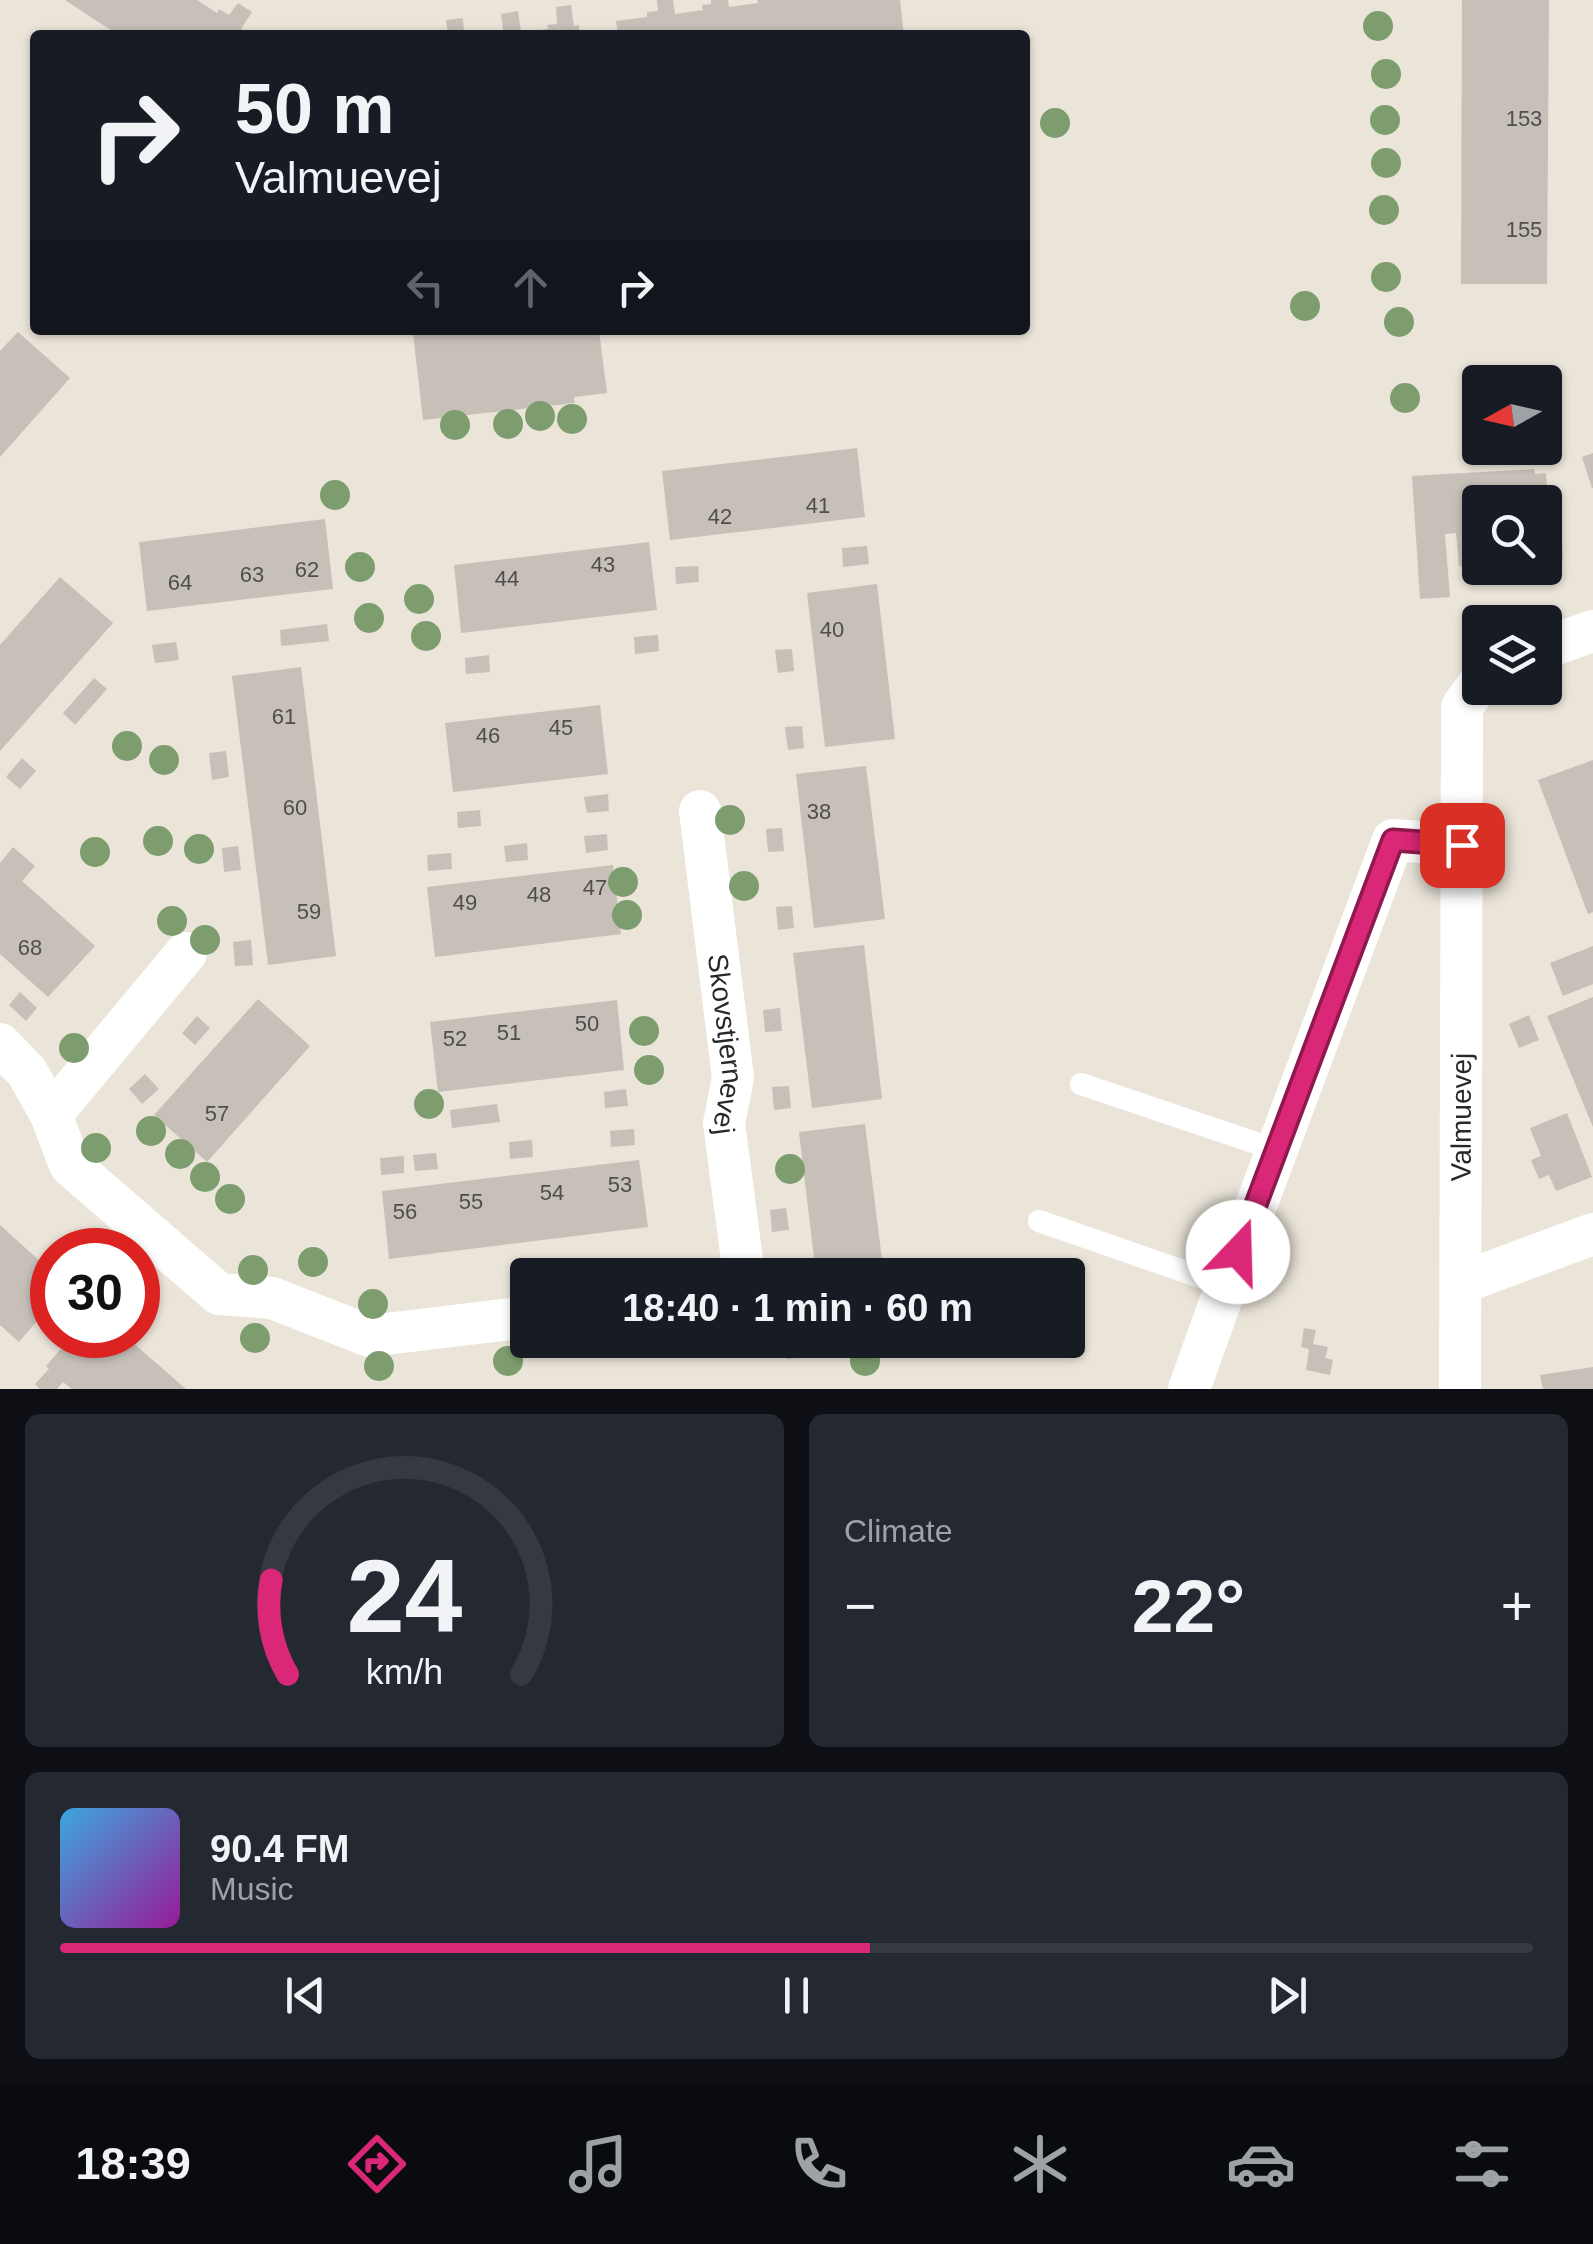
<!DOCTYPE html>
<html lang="en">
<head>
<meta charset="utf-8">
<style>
  :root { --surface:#171b24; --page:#242831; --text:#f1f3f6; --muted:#9ea1a6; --line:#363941; --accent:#db2777 }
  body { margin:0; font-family:Helvetica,sans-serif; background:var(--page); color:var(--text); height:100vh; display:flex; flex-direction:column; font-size:38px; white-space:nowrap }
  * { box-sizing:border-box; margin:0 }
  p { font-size:32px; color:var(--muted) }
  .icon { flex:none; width:55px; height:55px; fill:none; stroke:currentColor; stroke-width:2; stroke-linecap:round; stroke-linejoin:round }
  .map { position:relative; height:1389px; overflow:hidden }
  .drawer { display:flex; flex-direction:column; gap:25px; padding:25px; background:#0d0f14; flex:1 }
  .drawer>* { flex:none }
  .banner { position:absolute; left:30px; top:30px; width:1000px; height:305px; border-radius:10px; box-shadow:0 2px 8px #0004; background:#171b24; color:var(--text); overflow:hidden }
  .needle { width:65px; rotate:262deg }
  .controls { position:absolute; left:1462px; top:365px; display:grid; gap:20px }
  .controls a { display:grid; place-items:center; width:100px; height:100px; border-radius:10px; background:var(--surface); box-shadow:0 2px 8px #0004; font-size:50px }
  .speed { position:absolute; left:30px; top:1228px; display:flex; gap:20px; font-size:50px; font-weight:700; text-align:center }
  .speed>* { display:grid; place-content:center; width:130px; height:130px; border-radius:50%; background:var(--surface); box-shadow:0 2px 8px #0004; line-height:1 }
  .speed .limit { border:15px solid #d22; background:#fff; color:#111 }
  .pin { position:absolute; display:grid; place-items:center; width:85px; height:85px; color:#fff; margin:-42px; border-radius:20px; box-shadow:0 5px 15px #0006 }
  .me { position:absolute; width:110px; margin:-55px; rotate:21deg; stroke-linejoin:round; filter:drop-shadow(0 0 8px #0008) }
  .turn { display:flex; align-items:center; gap:35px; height:210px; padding:0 40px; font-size:45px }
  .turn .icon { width:130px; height:130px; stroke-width:2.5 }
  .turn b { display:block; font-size:70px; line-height:85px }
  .lanes { display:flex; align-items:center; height:95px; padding:0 40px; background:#0003; justify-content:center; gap:50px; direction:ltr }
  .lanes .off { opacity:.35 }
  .big { font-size:75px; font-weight:600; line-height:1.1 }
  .drawer .widget { flex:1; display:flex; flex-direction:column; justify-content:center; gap:15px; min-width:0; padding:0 35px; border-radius:15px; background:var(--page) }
  .drawer .dial { align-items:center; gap:0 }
  .dial svg { height:260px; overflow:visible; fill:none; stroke:var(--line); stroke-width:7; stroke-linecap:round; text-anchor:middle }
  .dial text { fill:var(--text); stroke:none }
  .song { display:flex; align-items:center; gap:30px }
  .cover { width:120px; height:120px; border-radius:15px; background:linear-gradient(135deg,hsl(200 70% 55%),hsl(300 70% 35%)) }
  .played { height:10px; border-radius:5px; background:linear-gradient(90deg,var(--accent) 55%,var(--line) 55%) }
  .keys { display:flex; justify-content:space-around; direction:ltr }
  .heat { display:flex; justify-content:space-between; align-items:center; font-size:55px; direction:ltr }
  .drawer .tiles { flex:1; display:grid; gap:25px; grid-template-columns:1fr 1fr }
  .widget:last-child { grid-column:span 2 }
  .trip { position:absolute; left:510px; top:1258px; width:575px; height:100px; border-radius:10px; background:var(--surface); box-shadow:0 2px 8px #0004; font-weight:600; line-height:100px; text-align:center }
  .dock { display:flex; height:160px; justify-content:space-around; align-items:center; background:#090b0e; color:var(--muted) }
  .dock .icon { width:70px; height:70px }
  .dock .active { color:var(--accent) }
  .dock b { font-size:45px; color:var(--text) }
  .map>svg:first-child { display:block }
  .building { fill:#c6c0b9 }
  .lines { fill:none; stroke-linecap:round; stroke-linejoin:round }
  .lane { stroke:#fff; stroke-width:22 }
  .street { stroke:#fff; stroke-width:42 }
  .tree { fill:#7e9d6f }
  .route-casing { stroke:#8e194d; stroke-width:25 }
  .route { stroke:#db2777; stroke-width:18 }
  .labels { text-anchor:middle; stroke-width:9; stroke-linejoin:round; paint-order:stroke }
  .number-label { font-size:22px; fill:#504e4c }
  .street-label { font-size:28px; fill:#282828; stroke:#fff }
</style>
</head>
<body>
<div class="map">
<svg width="1593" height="1389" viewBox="0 0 1593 1389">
  <rect width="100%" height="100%" fill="#eae4d9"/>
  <g class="building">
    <path d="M65 0H197L217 13 219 9 229 15 238 3 252 12 241 29 250 35H118Z"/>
    <path d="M657 0H673L675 14 703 10 702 5 711 4V0H728L729 7 758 3 757 0H900L904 35H618L616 21 647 17V12L658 11Z"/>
    <path d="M1462 0H1549L1547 284H1461Z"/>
    <path d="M571 5 574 26 579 25 580 35H492V31L503 30 501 14 518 11 521 32 548 29 547 25 557 24 556 7Z"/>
    <path d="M463 18 464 35H448L446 20Z"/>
    <path d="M439 330H599L607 393 574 397 575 403 423 420 413 333Z"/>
    <path d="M18 332 70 378 0 457V351Z"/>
    <path d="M857 448 865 517 670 540 662 471Z"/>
    <path d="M1593 453V488H1592L1582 457Z"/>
    <path d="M1534 469 1535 474 1546 473 1548 502H1480V565L1459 566 1456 533 1445 534 1450 597 1420 599 1412 476Z"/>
    <path d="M1545 504H1548L1549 522 1561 521 1563 559 1545 561Z"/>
    <path d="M325 519 333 589 147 611 139 542Z"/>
    <path d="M649 542 657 610 461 633 454 565Z"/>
    <path d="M867 546 869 564 843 567 842 548Z"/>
    <path d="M698 566 699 582 676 584 675 567Z"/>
    <path d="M60 577 113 623 0 751V645Z"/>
    <path d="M877 584 895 739 825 747 807 593Z"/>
    <path d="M327 624 329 641 281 646 280 630Z"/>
    <path d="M658 635 659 651 635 654 634 637Z"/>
    <path d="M176 642 179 660 155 663 152 645Z"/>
    <path d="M792 649 794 671 778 673 775 650Z"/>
    <path d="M489 655 490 672 466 674 465 658Z"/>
    <path d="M301 667 336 956 268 965 232 676Z"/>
    <path d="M94 678 107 689 75 725 63 713Z"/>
    <path d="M600 705 608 774 453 792 445 723Z"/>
    <path d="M802 726 804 748 788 750 785 727Z"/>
    <path d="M226 751 229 777 212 780 209 753Z"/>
    <path d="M22 758 36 771 20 789 6 777Z"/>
    <path d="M1593 760V912L1588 914 1538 780Z"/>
    <path d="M866 766 885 919 814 928 796 774Z"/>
    <path d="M608 794 609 811 587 813 584 797Z"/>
    <path d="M480 810 481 826 458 828 457 812Z"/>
    <path d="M782 828 784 851 768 852 766 829Z"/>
    <path d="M607 834 608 850 586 853 584 836Z"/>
    <path d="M527 843 528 860 506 862 504 846Z"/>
    <path d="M238 846 241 870 224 872 222 848Z"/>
    <path d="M13 847 35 866 22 881 95 946 48 997 0 954V863Z"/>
    <path d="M451 853 452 869 428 871 427 855Z"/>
    <path d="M613 865 621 934 435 957 427 887Z"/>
    <path d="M792 906 794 928 778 930 776 907Z"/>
    <path d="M251 940 253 965 235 966 233 942Z"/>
    <path d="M864 945 882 1099 812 1108 793 953Z"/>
    <path d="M1593 946V984L1563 996 1550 963Z"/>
    <path d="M20 992 37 1008 26 1021 9 1005Z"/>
    <path d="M1593 997V1127L1547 1016Z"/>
    <path d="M258 999 310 1046 207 1162 154 1115Z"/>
    <path d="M617 1000 624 1070 438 1092 430 1022Z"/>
    <path d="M780 1008 782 1031 765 1032 763 1010Z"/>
    <path d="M1529 1015 1539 1040 1519 1048 1509 1024Z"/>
    <path d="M197 1016 210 1028 195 1045 182 1033Z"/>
    <path d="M145 1074 159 1089 142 1104 129 1089Z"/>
    <path d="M789 1086 791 1108 774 1110 772 1087Z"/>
    <path d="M626 1089 628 1106 605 1108 604 1092Z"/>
    <path d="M497 1104 500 1122 452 1128 450 1110Z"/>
    <path d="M1567 1113 1592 1177 1556 1191 1549 1175 1539 1179 1531 1160 1541 1156 1530 1128Z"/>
    <path d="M865 1124 884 1275H816L799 1132Z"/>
    <path d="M634 1129 635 1145 611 1147 610 1131Z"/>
    <path d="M532 1140 533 1157 510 1159 509 1142Z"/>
    <path d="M436 1153 438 1169 415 1171 413 1155Z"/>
    <path d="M404 1156V1173L381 1175 380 1158Z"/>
    <path d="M639 1160 648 1227 389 1259 382 1191Z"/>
    <path d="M786 1208 789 1230 772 1232 770 1210Z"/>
    <path d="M0 1225 52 1272V1304L19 1342 0 1325Z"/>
    <path d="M1304 1328 1316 1330 1313 1344 1328 1347 1325 1358 1333 1360 1330 1375 1306 1370 1309 1349 1301 1347Z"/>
    <path d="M73 1335H124L186 1389H72L63 1382 57 1389H40L35 1384 49 1369 46 1366Z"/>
    <path d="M785 1340H802L804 1357 787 1359Z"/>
    <path d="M824 1340H892L893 1349 826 1358Z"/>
    <path d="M1593 1367V1389H1543L1540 1375Z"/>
  </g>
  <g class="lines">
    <g class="lane">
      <path d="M1081 1084 1277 1150"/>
      <path d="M1039 1221 1226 1286"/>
    </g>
    <g class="street">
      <path d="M1545 648 1593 631"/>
      <path id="s1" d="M700 811 733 1078 724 1123 744 1275"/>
      <path d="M0 1044 27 1072 51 1115 70 1165 219 1294 272 1298 369 1336 528 1317"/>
      <path d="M51 1115 186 953"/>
      <path d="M1461 1283 1593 1234"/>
      <path d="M1189 1389 1226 1286 1393 840 1462 845"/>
      <path id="s2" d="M1460 1389 1462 707 1480 682"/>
    </g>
  </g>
  <g class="tree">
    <circle cx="1378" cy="26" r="15"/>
    <circle cx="1386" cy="74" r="15"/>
    <circle cx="1385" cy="120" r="15"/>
    <circle cx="1055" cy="123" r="15"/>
    <circle cx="1386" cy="163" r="15"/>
    <circle cx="1384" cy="210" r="15"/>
    <circle cx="1386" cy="277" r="15"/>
    <circle cx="1305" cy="306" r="15"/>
    <circle cx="1399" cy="322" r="15"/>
    <circle cx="1405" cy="398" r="15"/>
    <circle cx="540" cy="416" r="15"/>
    <circle cx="572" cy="419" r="15"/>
    <circle cx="508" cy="424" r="15"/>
    <circle cx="455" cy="425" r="15"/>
    <circle cx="335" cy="495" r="15"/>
    <circle cx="360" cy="567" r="15"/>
    <circle cx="419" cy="599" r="15"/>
    <circle cx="369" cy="618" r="15"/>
    <circle cx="426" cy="636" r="15"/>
    <circle cx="127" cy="746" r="15"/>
    <circle cx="164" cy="760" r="15"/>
    <circle cx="730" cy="820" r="15"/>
    <circle cx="158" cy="841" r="15"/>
    <circle cx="199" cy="849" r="15"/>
    <circle cx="95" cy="852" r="15"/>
    <circle cx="623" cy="882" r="15"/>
    <circle cx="744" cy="886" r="15"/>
    <circle cx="627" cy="915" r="15"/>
    <circle cx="172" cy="921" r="15"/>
    <circle cx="205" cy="940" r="15"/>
    <circle cx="644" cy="1031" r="15"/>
    <circle cx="74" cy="1048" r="15"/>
    <circle cx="649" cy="1070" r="15"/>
    <circle cx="429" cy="1104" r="15"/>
    <circle cx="151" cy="1131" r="15"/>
    <circle cx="96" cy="1148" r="15"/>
    <circle cx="180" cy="1154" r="15"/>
    <circle cx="790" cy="1169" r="15"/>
    <circle cx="205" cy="1177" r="15"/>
    <circle cx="230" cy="1199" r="15"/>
    <circle cx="313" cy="1262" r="15"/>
    <circle cx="253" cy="1270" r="15"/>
    <circle cx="373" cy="1304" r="15"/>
    <circle cx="255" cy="1338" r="15"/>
    <circle cx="508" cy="1361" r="15"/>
    <circle cx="865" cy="1361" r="15"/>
    <circle cx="379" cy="1366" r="15"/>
  </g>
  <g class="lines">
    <defs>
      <path id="route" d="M1238 1252 1393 840 1462 845"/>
    </defs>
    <use href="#route" class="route-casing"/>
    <use href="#route" class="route"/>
  </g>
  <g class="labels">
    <g class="number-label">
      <text x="1524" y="126">153</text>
      <text x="1524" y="237">155</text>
      <text x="818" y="513">41</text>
      <text x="720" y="524">42</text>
      <text x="603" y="572">43</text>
      <text x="307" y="577">62</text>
      <text x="252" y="582">63</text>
      <text x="507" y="586">44</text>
      <text x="180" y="590">64</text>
      <text x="832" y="637">40</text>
      <text x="284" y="724">61</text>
      <text x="561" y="735">45</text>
      <text x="488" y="743">46</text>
      <text x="295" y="815">60</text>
      <text x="819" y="819">38</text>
      <text x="595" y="895">47</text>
      <text x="539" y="902">48</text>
      <text x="465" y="910">49</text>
      <text x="309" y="919">59</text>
      <text x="30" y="955">68</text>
      <text x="587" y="1031">50</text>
      <text x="509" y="1040">51</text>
      <text x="455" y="1046">52</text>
      <text x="217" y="1121">57</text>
      <text x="620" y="1192">53</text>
      <text x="552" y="1200">54</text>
      <text x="471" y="1209">55</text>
      <text x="405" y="1219">56</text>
    </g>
    <g class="street-label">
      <text dy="10" stroke="none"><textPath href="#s1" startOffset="235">Skovstjernevej</textPath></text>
      <text dy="10" stroke="none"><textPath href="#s2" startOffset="272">Valmuevej</textPath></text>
    </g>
  </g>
</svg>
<div class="controls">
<a><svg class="needle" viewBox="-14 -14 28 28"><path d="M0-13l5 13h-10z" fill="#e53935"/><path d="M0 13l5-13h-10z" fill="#9ea1a6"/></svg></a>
<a><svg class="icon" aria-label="search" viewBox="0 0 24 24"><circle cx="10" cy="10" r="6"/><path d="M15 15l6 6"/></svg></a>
<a><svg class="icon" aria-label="layers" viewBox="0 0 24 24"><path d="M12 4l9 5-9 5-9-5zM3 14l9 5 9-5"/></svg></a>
</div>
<div class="speed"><div class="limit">30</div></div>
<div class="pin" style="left:1462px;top:845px;background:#d93025"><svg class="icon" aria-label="arrive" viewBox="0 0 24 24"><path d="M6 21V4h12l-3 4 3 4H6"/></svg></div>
<svg class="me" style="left:1238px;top:1252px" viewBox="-20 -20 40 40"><circle r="19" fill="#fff"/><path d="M0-13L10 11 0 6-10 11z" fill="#db2777"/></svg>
<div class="trip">18:40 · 1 min · 60 m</div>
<div class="banner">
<div class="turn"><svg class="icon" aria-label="right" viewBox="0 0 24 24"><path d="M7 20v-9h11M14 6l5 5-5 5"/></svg><div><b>50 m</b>Valmuevej</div></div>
<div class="lanes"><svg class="icon off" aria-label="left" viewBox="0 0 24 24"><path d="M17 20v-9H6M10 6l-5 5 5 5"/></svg><svg class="icon off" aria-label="ahead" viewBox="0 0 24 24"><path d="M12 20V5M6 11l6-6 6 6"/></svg><svg class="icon" aria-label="right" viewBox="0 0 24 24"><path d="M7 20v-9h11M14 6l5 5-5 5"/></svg></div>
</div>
</div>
<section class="drawer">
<div class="tiles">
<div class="widget dial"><svg viewBox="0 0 100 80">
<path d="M14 69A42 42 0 1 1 86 69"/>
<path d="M14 69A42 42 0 0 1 9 40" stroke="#db2777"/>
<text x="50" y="56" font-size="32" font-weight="700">24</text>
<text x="50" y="72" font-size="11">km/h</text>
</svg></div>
<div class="widget"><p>Climate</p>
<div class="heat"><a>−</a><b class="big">22°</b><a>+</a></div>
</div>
<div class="widget">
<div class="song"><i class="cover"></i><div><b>90.4 FM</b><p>Music</p></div></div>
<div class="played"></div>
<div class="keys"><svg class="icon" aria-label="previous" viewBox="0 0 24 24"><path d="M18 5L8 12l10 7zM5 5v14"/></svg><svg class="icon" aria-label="pause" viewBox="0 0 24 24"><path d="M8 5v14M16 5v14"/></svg><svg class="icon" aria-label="next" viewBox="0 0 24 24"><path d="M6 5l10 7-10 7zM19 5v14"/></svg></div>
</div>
</div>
</section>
<nav class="dock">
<b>18:39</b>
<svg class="icon active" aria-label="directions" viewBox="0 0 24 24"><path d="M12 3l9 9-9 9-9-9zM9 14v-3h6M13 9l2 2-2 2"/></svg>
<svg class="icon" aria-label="music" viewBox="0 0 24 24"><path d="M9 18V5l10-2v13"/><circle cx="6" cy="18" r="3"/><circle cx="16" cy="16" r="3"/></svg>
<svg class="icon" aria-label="phone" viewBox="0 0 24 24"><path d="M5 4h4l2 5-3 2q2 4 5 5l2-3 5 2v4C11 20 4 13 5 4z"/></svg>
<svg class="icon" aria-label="climate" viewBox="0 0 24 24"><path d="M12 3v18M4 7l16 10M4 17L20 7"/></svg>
<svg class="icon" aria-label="car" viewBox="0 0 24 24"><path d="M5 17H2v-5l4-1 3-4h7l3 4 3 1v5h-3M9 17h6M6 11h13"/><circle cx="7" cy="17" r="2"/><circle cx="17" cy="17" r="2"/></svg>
<svg class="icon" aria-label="filters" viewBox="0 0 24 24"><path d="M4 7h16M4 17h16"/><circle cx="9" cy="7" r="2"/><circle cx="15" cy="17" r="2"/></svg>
</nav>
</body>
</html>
